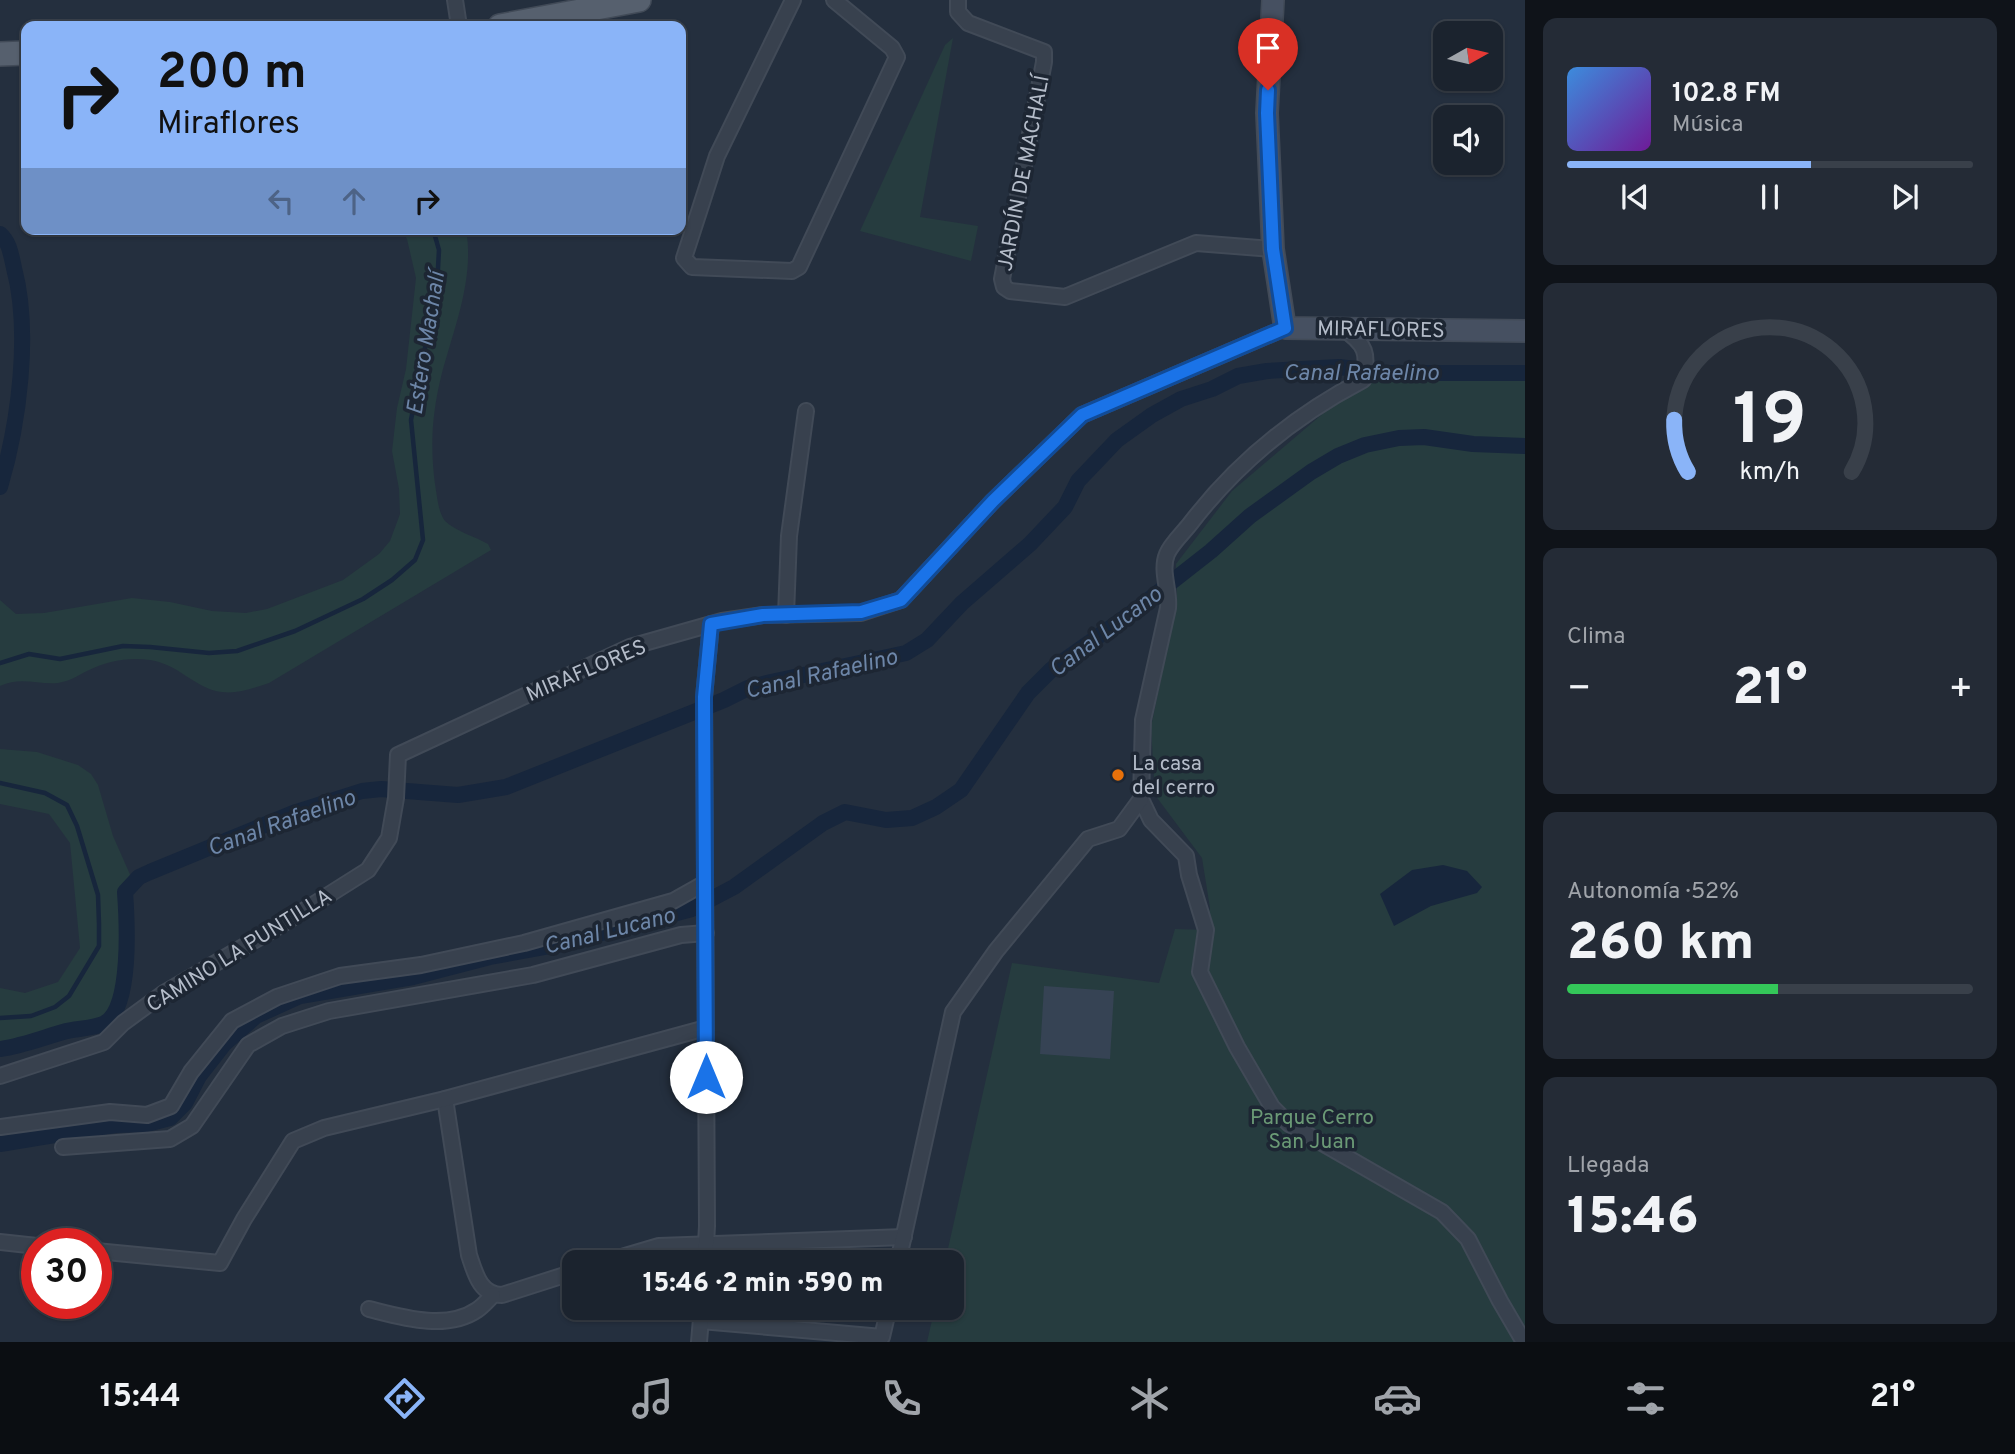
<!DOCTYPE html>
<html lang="es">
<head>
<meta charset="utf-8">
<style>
  :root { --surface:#1b232e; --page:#242b36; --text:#f1f3f6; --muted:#a0a4aa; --line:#39404a; --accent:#8ab4f8 }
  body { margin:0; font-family:Overpass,sans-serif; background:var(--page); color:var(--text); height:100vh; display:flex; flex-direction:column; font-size:26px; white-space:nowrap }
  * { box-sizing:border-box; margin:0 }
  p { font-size:23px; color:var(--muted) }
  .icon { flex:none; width:38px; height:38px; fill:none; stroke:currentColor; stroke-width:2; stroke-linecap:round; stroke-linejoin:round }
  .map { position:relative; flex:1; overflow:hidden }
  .side { display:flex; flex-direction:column; gap:18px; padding:18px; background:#0f1319; width:490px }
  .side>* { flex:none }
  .hud { position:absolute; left:21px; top:21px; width:665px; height:214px; border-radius:14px; box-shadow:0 2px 5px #0004,0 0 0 2px var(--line); background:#8ab4f8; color:#111; overflow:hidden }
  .needle { width:46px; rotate:82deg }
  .buttons { position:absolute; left:1433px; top:21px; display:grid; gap:14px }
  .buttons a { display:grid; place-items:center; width:70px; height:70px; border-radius:14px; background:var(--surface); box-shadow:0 2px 5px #0004,0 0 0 2px var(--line); font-size:35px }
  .speed { position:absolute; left:21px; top:1228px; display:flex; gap:14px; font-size:35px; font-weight:700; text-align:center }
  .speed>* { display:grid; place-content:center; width:91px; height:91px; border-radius:50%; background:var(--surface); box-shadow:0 2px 5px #0004,0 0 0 2px var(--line); line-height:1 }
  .speed .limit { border:10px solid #d22; background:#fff; color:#111 }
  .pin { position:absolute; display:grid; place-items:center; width:60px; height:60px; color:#fff; margin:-72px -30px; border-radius:50% 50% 50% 0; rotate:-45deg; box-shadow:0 0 7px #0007 }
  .pin .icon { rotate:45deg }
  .me { position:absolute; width:77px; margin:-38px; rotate:0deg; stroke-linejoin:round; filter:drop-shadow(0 0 5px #0008) }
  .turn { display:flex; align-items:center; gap:24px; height:147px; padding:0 21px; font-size:32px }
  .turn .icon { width:91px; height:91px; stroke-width:2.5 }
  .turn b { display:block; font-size:49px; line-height:60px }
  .lanes { display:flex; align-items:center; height:66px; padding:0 21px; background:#0003; justify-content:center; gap:35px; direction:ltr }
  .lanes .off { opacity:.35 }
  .big { font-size:52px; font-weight:800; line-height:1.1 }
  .side .widget { flex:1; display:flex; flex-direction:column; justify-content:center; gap:10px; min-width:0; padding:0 24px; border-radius:14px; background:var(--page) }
  .side .dial { align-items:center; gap:0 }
  .dial svg { height:182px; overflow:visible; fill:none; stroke:var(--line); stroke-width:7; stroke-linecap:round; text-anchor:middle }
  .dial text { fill:var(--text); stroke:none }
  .song { display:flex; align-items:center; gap:21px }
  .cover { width:84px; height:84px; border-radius:10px; background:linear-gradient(135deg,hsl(210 70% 55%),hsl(280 70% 35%)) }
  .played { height:7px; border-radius:4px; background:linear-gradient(90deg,var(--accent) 60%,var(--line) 60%) }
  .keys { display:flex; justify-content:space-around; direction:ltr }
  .heat { display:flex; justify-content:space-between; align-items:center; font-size:38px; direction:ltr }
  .charge { height:10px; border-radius:5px; background:linear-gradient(90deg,#34c759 52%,var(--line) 0) }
  .trip { position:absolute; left:562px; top:1250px; width:402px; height:70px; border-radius:14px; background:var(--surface); box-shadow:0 2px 5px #0004,0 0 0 2px var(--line); font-weight:800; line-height:70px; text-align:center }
  .menu { display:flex; height:112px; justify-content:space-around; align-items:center; background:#0b0e12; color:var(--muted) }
  .menu .icon { width:49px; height:49px }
  .menu .on { color:var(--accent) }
  .menu b { font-size:32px; color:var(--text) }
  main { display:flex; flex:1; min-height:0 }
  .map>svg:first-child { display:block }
  .green { fill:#263c3f }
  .water { fill:#17263c }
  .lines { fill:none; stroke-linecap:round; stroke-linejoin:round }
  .stream { stroke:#17263c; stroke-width:4.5 }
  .canal { stroke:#17263c; stroke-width:16 }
  .building { fill:#364354 }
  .street-casing { stroke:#414a57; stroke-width:18 }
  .secondary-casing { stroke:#414a57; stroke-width:24 }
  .primary-casing { stroke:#414a57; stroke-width:26 }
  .street { stroke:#38414e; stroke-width:14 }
  .secondary { stroke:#465061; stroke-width:21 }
  .primary { stroke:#56606e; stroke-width:23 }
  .route-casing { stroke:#114b97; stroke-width:18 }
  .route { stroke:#1a73e8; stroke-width:12 }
  .food-dot { fill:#e8710a; stroke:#1d2633; stroke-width:2.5 }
  .labels { text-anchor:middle; stroke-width:7; stroke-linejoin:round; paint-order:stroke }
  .street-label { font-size:21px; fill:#b4bcc9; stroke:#1d2633 }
  .poi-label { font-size:21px; fill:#b4bcc9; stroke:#1d2633; text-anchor:start }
  .park-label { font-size:21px; fill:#6b9a76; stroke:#1d2633 }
  .water-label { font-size:23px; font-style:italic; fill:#6d86a8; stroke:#1d2633 }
</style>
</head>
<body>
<main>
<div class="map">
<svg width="1525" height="1342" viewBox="0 0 1525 1342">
  <rect width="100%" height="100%" fill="#242f3e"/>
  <g class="green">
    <path d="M953 38 920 217 978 226 971 261 860 231 945 45Z"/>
    <path d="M401 229H466C475 280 453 330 441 377 432 414 430 447 435 484 437 495 438 512 445 521 455 531 476 537 488 544L491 550 269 683C254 688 237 694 222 692 195 689 179 664 150 660 128 657 107 661 87 671 77 676 70 681 58 683 38 685 21 676 0 686V600L16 614 44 613 132 598 170 602 212 611 246 613 267 609 343 580 379 554 390 541 400 514 399 489 392 451 397 408 406 369 416 278 407 239Z"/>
    <path d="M1386 373H1525V1342H927L935 1307H952V1262H945L1012 963 1159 983 1175 929 1206 930 1210 908 1202 858 1155 795 1151 727 1177 601 1176 564 1232 491 1333 405Z"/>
    <path d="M0 749 37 752 78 765 91 774 98 785 113 836 132 879 125 888 122 978 113 1012 101 1022 59 1029 24 1042 0 1045V988L25 993 58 982 80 948 70 843 49 814 0 804Z"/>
  </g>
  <path class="water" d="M1443 865 1467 871 1482 887 1477 893 1431 906 1394 926 1380 894 1412 870Z"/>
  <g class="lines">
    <g class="stream">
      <path d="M0 663 29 654 60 659 123 646 150 647 209 653 237 651 295 631 363 599 392 580 415 560 423 540 411 420 437 286 439 250 433 229"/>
      <path d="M0 783 45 793 67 805 77 826 98 895 99 924V946L69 996 55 1007 31 1016 0 1018"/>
    </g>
    <g class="canal">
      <path d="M0 234C10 243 11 255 14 268 31 332 19 423 0 487"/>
      <path d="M0 1049C22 1046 42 1038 63 1032 76 1028 94 1029 105 1023 132 1007 127 920 125 892L139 877 150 872 296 812 362 791 381 789 458 795 506 787 724 700 748 688 771 682 906 653 927 640 962 603 1030 544 1065 507 1078 481 1117 440 1152 415 1181 399 1212 389 1238 376 1267 371 1339 367 1386 373H1525"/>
      <path d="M0 1144 115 1125 147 1124 170 1118 185 1103 199 1076 224 1044 256 1016 300 996 413 977 490 957 556 945 692 909 734 887 823 823 845 812 886 820 912 818 936 807 961 790 1028 693 1052 669 1137 609 1211 551 1250 516 1311 472 1338 456 1365 445 1399 438 1424 437 1473 444 1525 446"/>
    </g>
  </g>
  <path class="building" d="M1044 986 1114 991 1110 1059 1040 1054Z"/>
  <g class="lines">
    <defs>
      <g id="street">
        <path d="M455 0 459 26"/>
        <path d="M793 0 717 156 684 258 692 267 792 271 799 267 897 57 892 48 834 0"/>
        <path d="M958 0V12L968 23 1044 52V62L1002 279 1004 287 1010 291 1065 297 1196 243 1273 249"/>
        <path d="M1343 329C1366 344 1369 354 1363 380 1296 415 1236 464 1190 524 1183 533 1171 544 1167 554 1160 571 1170 590 1168 608L1143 720 1141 799 1151 820 1186 856 1189 875 1206 930 1200 972 1237 1047 1272 1107 1289 1124 1442 1212 1468 1239 1500 1301 1524 1342"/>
        <path d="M786 615 789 536 806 411"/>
        <path d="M0 1076 104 1042 123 1023 164 993 281 925 368 870 389 838 396 798 398 755 630 647 722 621 763 615 861 613 901 600 993 501 1082 415 1285 328"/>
        <path d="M445 1099 469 1255C475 1273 480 1295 502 1295L574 1272"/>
        <path d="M0 1127 110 1112 147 1115 171 1106 191 1072 232 1021 277 997 340 976 421 965 524 943 673 901 705 883"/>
        <path d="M63 1147 170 1139 192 1126 248 1045 282 1026 329 1011 533 975 681 935 706 933"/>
        <path d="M0 1242 37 1246"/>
        <path d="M96 1251 220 1263 244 1219 293 1141 324 1128 445 1099 706 1028"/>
        <path d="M605 1262 659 1246 904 1237"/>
        <path d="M705 1262 707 1226 704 697 711 624"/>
        <path d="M898 1262 953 1012 996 951 1088 839 1119 829 1141 799"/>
        <path d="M369 1309C401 1317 446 1331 477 1310 483 1306 488 1300 493 1295"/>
        <path d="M701 1321 882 1337 889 1307"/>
        <path d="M699 1342 702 1307"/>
      </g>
      <path id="secondary" d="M1273 0 1267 113 1273 249 1285 328 1525 331"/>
      <g id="primary">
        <path d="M500 26 639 0"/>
        <path d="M0 54 26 53"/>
      </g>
    </defs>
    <use href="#street" class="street-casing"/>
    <use href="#secondary" class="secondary-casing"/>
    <use href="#primary" class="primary-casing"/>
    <use href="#street" class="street"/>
    <use href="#secondary" class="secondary"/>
    <use href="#primary" class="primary"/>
  </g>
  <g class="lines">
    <defs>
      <path id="route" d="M706 1077 704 697 711 624 763 615 861 612 901 600 993 501 1082 415 1285 328 1273 249 1267 113 1268 90"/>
    </defs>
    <use href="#route" class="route-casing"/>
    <use href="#route" class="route"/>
  </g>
  <circle class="food-dot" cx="1118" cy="775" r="7"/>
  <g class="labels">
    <g class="street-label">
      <text transform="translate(1023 173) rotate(-79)" y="7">JARDÍN DE MACHALÍ</text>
      <text transform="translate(1381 329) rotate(1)" y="7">MIRAFLORES</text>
      <text transform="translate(586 670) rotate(-23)" y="7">MIRAFLORES</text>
      <text transform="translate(239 950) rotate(-32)" y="7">CAMINO LA PUNTILLA</text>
    </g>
    <g class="poi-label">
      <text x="1132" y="770">La casa<tspan x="1132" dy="24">del cerro</tspan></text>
    </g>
    <g class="park-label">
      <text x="1312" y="1124">Parque Cerro<tspan x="1312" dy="24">San Juan</tspan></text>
    </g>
    <g class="water-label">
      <text transform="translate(425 343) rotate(-81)" y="8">Estero Machalí</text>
      <text x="1361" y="380">Canal Rafaelino</text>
      <text transform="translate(1105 631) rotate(-37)" y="8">Canal Lucano</text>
      <text transform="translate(821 673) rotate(-13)" y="8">Canal Rafaelino</text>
      <text transform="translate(281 822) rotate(-20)" y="8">Canal Rafaelino</text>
      <text transform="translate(609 930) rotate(-14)" y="8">Canal Lucano</text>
    </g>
  </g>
</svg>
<div class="buttons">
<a><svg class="needle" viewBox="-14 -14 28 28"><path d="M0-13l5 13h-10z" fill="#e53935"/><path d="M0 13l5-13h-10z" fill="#a0a4aa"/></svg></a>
<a><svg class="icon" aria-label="sound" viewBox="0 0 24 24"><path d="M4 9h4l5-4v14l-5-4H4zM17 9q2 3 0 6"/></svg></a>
</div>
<div class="speed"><div class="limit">30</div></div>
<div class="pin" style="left:1268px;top:90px;background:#d93025"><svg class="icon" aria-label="arrive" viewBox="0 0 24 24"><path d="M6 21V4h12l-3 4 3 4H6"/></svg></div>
<svg class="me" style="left:706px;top:1077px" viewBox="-20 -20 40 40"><circle r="19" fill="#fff"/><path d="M0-13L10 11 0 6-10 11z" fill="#1a73e8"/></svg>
<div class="trip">15:46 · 2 min · 590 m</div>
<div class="hud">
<div class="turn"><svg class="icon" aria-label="right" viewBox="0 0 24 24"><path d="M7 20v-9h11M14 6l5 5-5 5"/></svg><div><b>200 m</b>Miraflores</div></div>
<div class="lanes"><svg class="icon off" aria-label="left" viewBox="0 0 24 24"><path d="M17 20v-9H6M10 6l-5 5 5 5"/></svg><svg class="icon off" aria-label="ahead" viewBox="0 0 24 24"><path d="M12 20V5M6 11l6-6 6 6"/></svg><svg class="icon" aria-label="right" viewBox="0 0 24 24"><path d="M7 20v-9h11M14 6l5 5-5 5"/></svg></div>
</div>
</div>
<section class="side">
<div class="widget">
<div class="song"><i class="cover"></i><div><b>102.8 FM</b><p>Música</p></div></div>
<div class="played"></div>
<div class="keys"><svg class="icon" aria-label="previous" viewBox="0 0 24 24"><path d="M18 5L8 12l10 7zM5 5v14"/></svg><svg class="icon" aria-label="pause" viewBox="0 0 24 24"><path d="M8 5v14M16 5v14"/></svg><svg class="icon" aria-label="next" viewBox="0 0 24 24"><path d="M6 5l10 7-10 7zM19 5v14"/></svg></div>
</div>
<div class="widget dial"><svg viewBox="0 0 100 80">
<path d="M14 69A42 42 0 1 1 86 69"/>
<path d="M14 69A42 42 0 0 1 8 46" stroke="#8ab4f8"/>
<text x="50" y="56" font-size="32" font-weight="700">19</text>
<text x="50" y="72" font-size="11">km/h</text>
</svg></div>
<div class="widget"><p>Clima</p>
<div class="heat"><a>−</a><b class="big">21°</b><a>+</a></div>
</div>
<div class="widget"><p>Autonomía · 52%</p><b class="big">260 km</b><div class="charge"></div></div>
<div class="widget"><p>Llegada</p><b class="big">15:46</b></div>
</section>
</main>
<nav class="menu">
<b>15:44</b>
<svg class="icon on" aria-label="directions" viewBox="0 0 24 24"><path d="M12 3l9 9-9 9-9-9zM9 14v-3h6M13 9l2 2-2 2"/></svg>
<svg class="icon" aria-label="music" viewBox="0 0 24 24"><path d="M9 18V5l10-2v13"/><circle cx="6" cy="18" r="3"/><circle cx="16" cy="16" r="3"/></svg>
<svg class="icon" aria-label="phone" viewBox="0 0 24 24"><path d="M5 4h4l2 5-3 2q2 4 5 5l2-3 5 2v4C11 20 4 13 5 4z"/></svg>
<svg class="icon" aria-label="climate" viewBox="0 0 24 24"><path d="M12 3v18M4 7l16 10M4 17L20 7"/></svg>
<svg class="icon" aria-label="car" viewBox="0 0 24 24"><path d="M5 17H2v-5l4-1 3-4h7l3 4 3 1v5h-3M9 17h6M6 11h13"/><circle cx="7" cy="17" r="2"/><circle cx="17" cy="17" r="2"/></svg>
<svg class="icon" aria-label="filters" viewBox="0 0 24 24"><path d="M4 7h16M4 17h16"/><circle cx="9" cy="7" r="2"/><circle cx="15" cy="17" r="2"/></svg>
<b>21°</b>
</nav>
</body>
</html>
